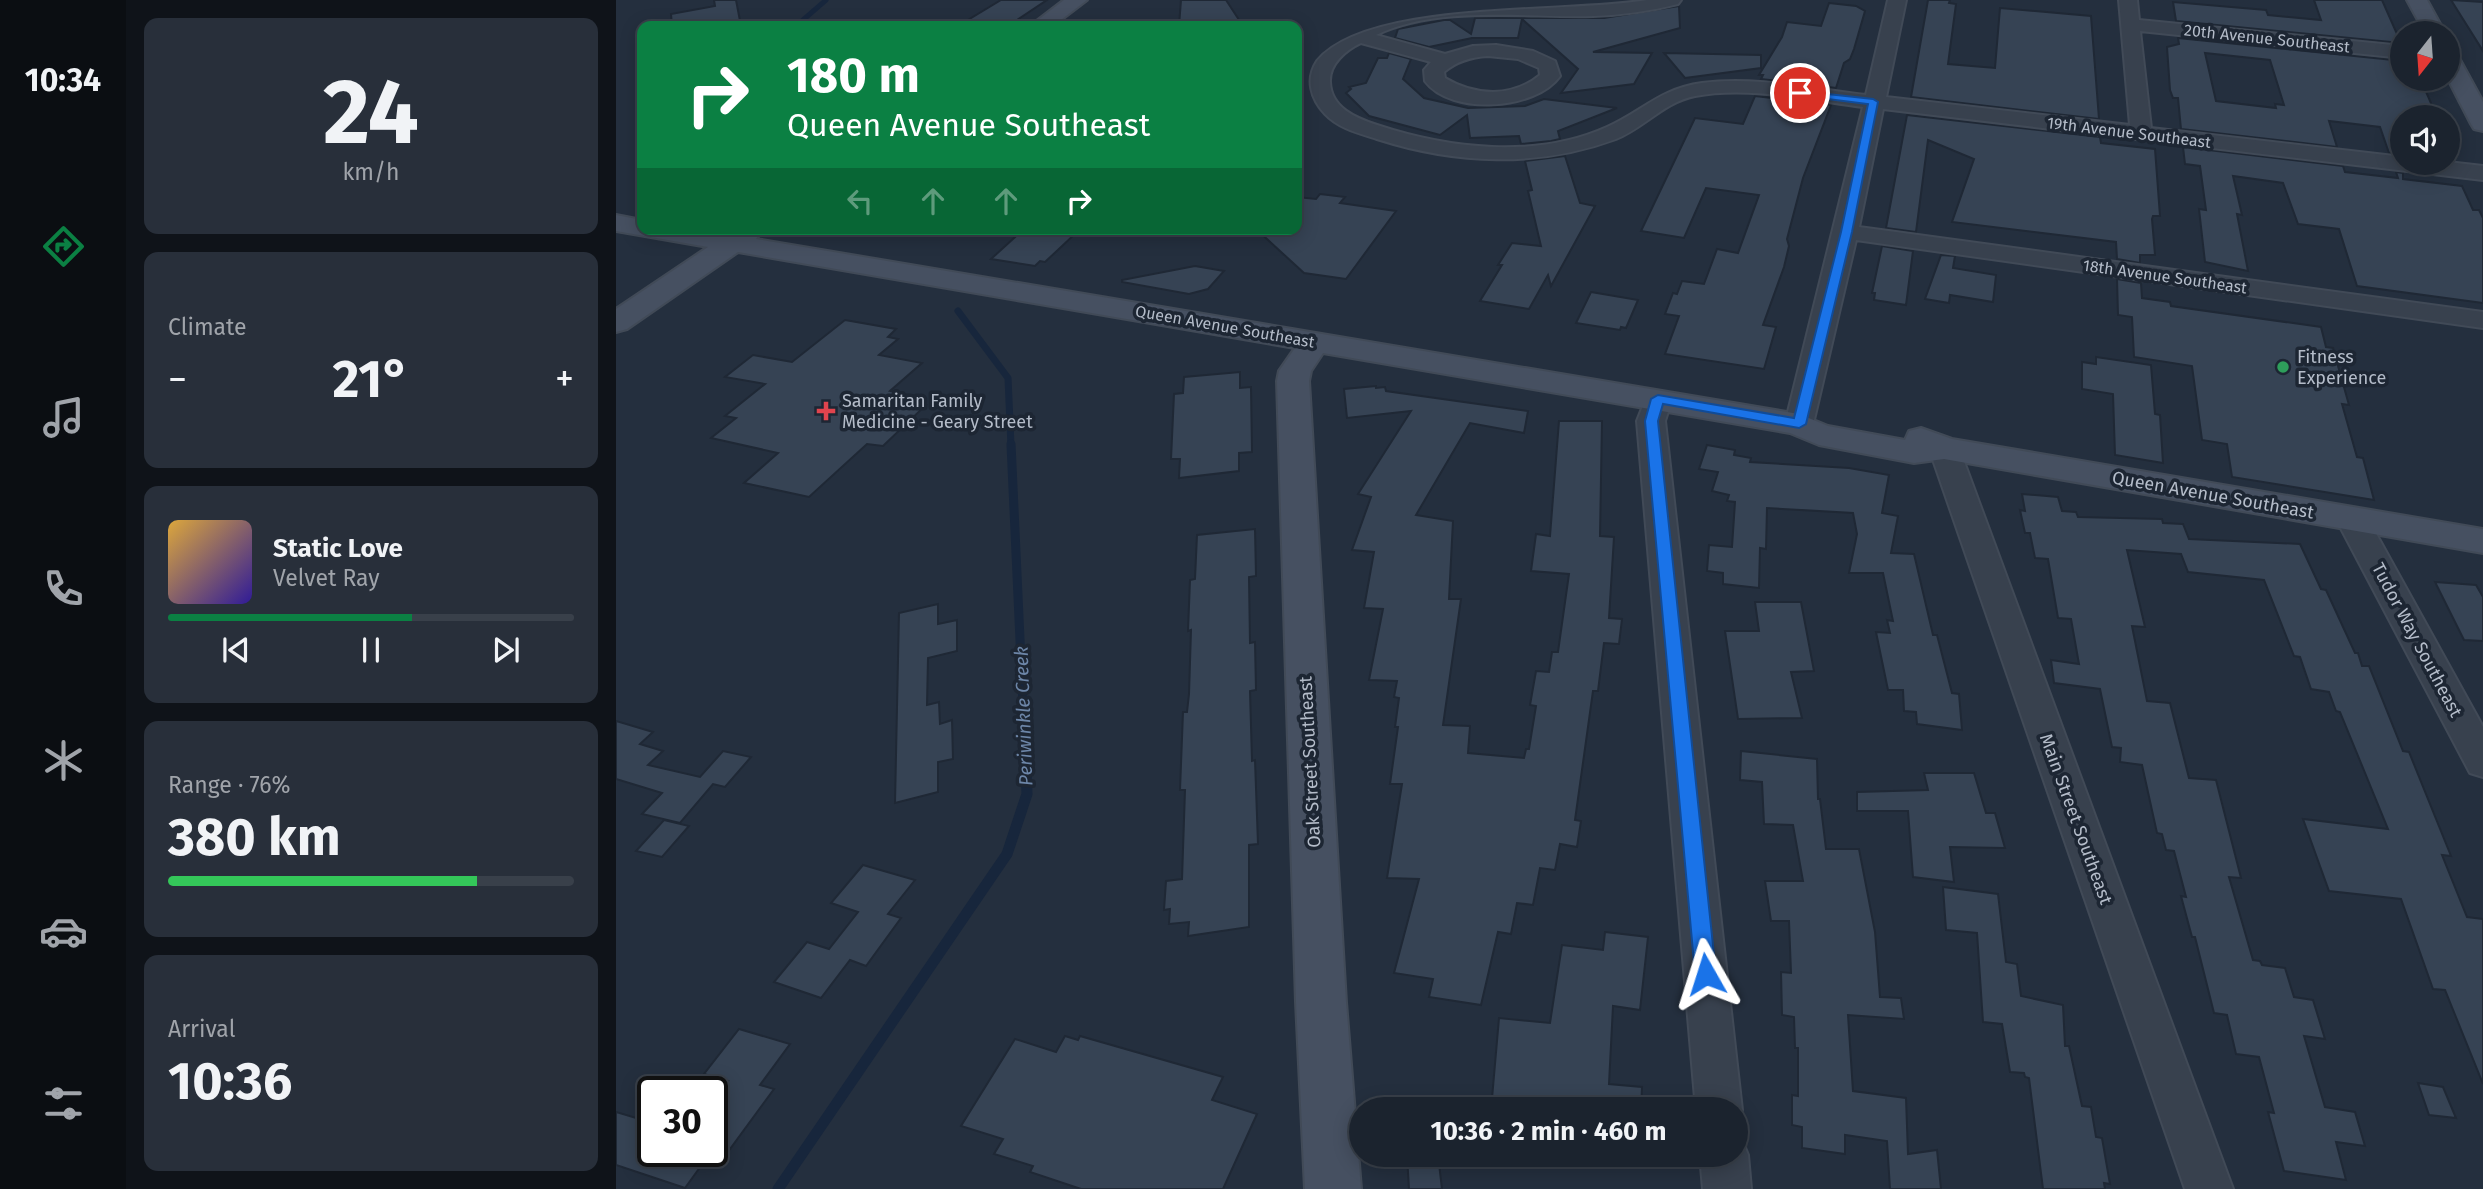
<!DOCTYPE html>
<html lang="en">
<head>
<meta charset="utf-8">
<style>
  :root { --surface:#1b232e; --page:#282f3a; --text:#f1f3f6; --muted:#a0a4aa; --line:#39404a; --accent:#0b8043 }
  body { margin:0; font-family:"Fira Sans",sans-serif; background:var(--page); color:var(--text); height:100vh; display:flex; flex-direction:column; font-size:26px; white-space:nowrap }
  * { box-sizing:border-box; margin:0 }
  p { font-size:23px; color:var(--muted) }
  .icon { flex:none; width:38px; height:38px; fill:none; stroke:currentColor; stroke-width:2; stroke-linecap:round; stroke-linejoin:round }
  .map { position:relative; flex:1; overflow:hidden }
  .drawer { display:flex; flex-direction:column; gap:18px; padding:18px; background:#0f1319; width:490px }
  .drawer>* { flex:none }
  .hud { position:absolute; left:21px; top:21px; width:665px; height:214px; border-radius:14px; box-shadow:0 4px 18px #0003,0 0 0 2px var(--line); background:#0b8043; color:#fff; overflow:hidden }
  .needle { width:46px; rotate:197deg }
  .buttons { position:absolute; left:1774px; top:21px; display:grid; gap:14px }
  .buttons a { display:grid; place-items:center; width:70px; height:70px; border-radius:50%; background:var(--surface); box-shadow:0 4px 18px #0003,0 0 0 2px var(--line); font-size:35px }
  .speed { position:absolute; left:21px; top:1076px; display:flex; gap:14px; font-size:35px; font-weight:700; text-align:center }
  .speed>* { display:grid; place-content:center; width:91px; height:91px; border-radius:50%; background:var(--surface); box-shadow:0 4px 18px #0003,0 0 0 2px var(--line); line-height:1 }
  .speed .limit { border:4px solid #111; border-radius:10px; background:#fff; color:#111 }
  .pin { position:absolute; display:grid; place-items:center; width:60px; height:60px; color:#fff; margin:-30px; border:4px solid #fff; border-radius:50%; box-shadow:0 2px 7px #0007 }
  .me { position:absolute; width:77px; margin:-38px; rotate:354deg; stroke-linejoin:round; filter:drop-shadow(0 0 5px #0008) }
  .turn { display:flex; align-items:center; gap:24px; height:147px; padding:0 35px; font-size:32px }
  .turn .icon { width:91px; height:91px; stroke-width:2.5 }
  .turn b { display:block; font-size:49px; line-height:60px }
  .lanes { display:flex; align-items:center; height:66px; padding:0 35px; background:#0003; justify-content:center; gap:35px; direction:ltr }
  .lanes .off { opacity:.35 }
  .big { font-size:52px; font-weight:700; line-height:1.1 }
  .drawer .tile { flex:1; display:flex; flex-direction:column; justify-content:center; gap:10px; min-width:0; padding:0 24px; border-radius:14px; background:var(--page) }
  .drawer .dial { align-items:center; gap:0 }
  .dial b { font-size:91px; line-height:1 }
  .song { display:flex; align-items:center; gap:21px }
  .cover { width:84px; height:84px; border-radius:10px; background:linear-gradient(135deg,hsl(40 70% 55%),hsl(250 70% 35%)) }
  .played { height:7px; border-radius:4px; background:linear-gradient(90deg,var(--accent) 60%,var(--line) 60%) }
  .keys { display:flex; justify-content:space-around; direction:ltr }
  .heat { display:flex; justify-content:space-between; align-items:center; font-size:38px; direction:ltr }
  .charge { height:10px; border-radius:5px; background:linear-gradient(90deg,#34c759 76%,var(--line) 0) }
  .trip { position:absolute; left:733px; top:1097px; width:399px; height:70px; border-radius:35px; background:var(--surface); box-shadow:0 4px 18px #0003,0 0 0 2px var(--line); font-weight:700; line-height:70px; text-align:center }
  main { display:flex; flex:1; min-height:0 }
  .tab-bar { display:flex; flex-direction:column; width:126px; justify-content:space-around; align-items:center; background:#0b0e12; color:var(--muted) }
  .tab-bar .icon { width:49px; height:49px }
  .tab-bar .on { color:var(--accent) }
  .tab-bar b { font-size:32px; color:var(--text) }
  .map>svg:first-child { display:block }
  .lines { fill:none; stroke-linecap:round; stroke-linejoin:round }
  .stream-far3 { stroke:#17263c; stroke-width:5 }
  .stream-far2 { stroke:#17263c; stroke-width:7 }
  .stream-far1 { stroke:#17263c; stroke-width:9 }
  .stream { stroke:#17263c; stroke-width:11 }
  .building { fill:#364354; stroke:#1f2835; stroke-width:2; fill-rule:evenodd }
  .street-casing { stroke:#414a57; stroke-width:4 }
  .secondary-casing { stroke:#414a57; stroke-width:4 }
  .street { fill:#38414e; fill-rule:evenodd }
  .secondary { fill:#465061; fill-rule:evenodd }
  .route { fill:#1a73e8; stroke:#114b97; stroke-width:2 }
  .leisure-dot { fill:#2e9e5b; stroke:#1d2633; stroke-width:2.5 }
  .health-dot { fill:#e0444e; stroke:#1d2633; stroke-width:2.5 }
  .labels { text-anchor:middle; stroke-width:7; stroke-linejoin:round; paint-order:stroke }
  .far-street-label { font-size:16px; fill:#b4bcc9; stroke:#1d2633 }
  .poi-label { font-size:18px; fill:#b4bcc9; stroke:#1d2633; text-anchor:start }
  .street-label { font-size:18px; fill:#b4bcc9; stroke:#1d2633 }
  .water-label { font-size:19px; font-style:italic; fill:#6d86a8; stroke:#1d2633 }
</style>
</head>
<body>
<main>
<nav class="tab-bar">
<b>10:34</b>
<svg class="icon on" aria-label="directions" viewBox="0 0 24 24"><path d="M12 3l9 9-9 9-9-9zM9 14v-3h6M13 9l2 2-2 2"/></svg>
<svg class="icon" aria-label="music" viewBox="0 0 24 24"><path d="M9 18V5l10-2v13"/><circle cx="6" cy="18" r="3"/><circle cx="16" cy="16" r="3"/></svg>
<svg class="icon" aria-label="phone" viewBox="0 0 24 24"><path d="M5 4h4l2 5-3 2q2 4 5 5l2-3 5 2v4C11 20 4 13 5 4z"/></svg>
<svg class="icon" aria-label="climate" viewBox="0 0 24 24"><path d="M12 3v18M4 7l16 10M4 17L20 7"/></svg>
<svg class="icon" aria-label="car" viewBox="0 0 24 24"><path d="M5 17H2v-5l4-1 3-4h7l3 4 3 1v5h-3M9 17h6M6 11h13"/><circle cx="7" cy="17" r="2"/><circle cx="17" cy="17" r="2"/></svg>
<svg class="icon" aria-label="filters" viewBox="0 0 24 24"><path d="M4 7h16M4 17h16"/><circle cx="9" cy="7" r="2"/><circle cx="15" cy="17" r="2"/></svg>
</nav>
<section class="drawer">
<div class="tile dial"><b>24</b><p>km/h</p></div>
<div class="tile"><p>Climate</p>
<div class="heat"><a>−</a><b class="big">21°</b><a>+</a></div>
</div>
<div class="tile">
<div class="song"><i class="cover"></i><div><b>Static Love</b><p>Velvet Ray</p></div></div>
<div class="played"></div>
<div class="keys"><svg class="icon" aria-label="previous" viewBox="0 0 24 24"><path d="M18 5L8 12l10 7zM5 5v14"/></svg><svg class="icon" aria-label="pause" viewBox="0 0 24 24"><path d="M8 5v14M16 5v14"/></svg><svg class="icon" aria-label="next" viewBox="0 0 24 24"><path d="M6 5l10 7-10 7zM19 5v14"/></svg></div>
</div>
<div class="tile"><p>Range · 76%</p><b class="big">380 km</b><div class="charge"></div></div>
<div class="tile"><p>Arrival</p><b class="big">10:36</b></div>
</section>
<div class="map">
<svg width="1867" height="1189" viewBox="0 0 1867 1189">
  <rect width="100%" height="100%" fill="#242f3e"/>
  <g class="lines">
    <path class="stream-far3" d="M180 26 210 0"/>
    <path class="stream-far2" d="M342 311 392 378 395 446"/>
    <path class="stream-far1" d="M395 444 410 770"/>
    <path class="stream" d="M162 1189 391 854 411 794 410 769"/>
  </g>
  <g class="building">
    <path d="M98 0H120L125 26H56L55 14 99 6Z"/>
    <path d="M385 0H431L392 26H342Z"/>
    <path d="M565 0H610L627 26H563Z"/>
    <path d="M1312 0H1334L1333 3 1340 4 1332 64 1379 68 1384 8 1475 16 1483 119 1295 97Z"/>
    <path d="M1698 0H1766L1785 43 1560 21 1557 2 1650 10 1652 15 1705 20Z"/>
    <path d="M1835 0 1867 2V51Z"/>
    <path d="M1213 3 1240 6 1249 11 1238 49 1234 59 1228 63 1220 88 1145 79 1147 75H1143L1166 37 1171 22 1205 26Z"/>
    <path d="M1063 6 1064 28 977 52 1036 53 1018 84 945 93 962 69 906 19 902 38H856L813 47 779 38 782 29 828 20H834L855 34 859 18H988Z"/>
    <path d="M1562 38 1787 61V84L1808 87 1821 117H1787V154L1773 153 1764 127 1713 121 1721 147 1565 129 1562 98H1557L1554 90 1551 47 1563 44ZM1589 53 1654 60 1668 105 1659 104 1660 108 1600 101Z"/>
    <path d="M773 53 795 59 787 79 808 98 852 108 909 106 928 99 1001 108 942 131 944 139 935 141 905 144 903 136 854 138 851 115 824 135 753 116 730 93 735 89 733 87 750 83 762 58H771Z"/>
    <path d="M1048 53 1145 55V68L1069 78Z"/>
    <path d="M1139 96 1215 105 1187 178 1171 239 1173 246 1168 267 1147 325 1160 327 1148 369 1049 354 1063 316 1049 314 1057 293 1061 294 1066 281 1088 284 1101 249 1122 253 1143 195 1090 188 1068 238 1025 231 1079 118 1127 124Z"/>
    <path d="M1291 115 1484 137 1485 143 1539 149 1544 216H1537L1536 219 1539 255H1524V263L1501 259 1500 242 1336 222 1358 159 1312 140 1300 232 1270 228Z"/>
    <path d="M1567 147 1727 166 1729 172 1782 178 1780 172 1787 173V179L1846 186 1857 210H1863L1867 218V303L1741 286 1723 229 1682 224 1667 183 1617 176 1626 215 1621 214 1632 271 1589 262 1583 209 1590 210 1584 166 1569 164Z"/>
    <path d="M949 156 964 203 979 206 935 286 932 275 913 309 864 301 886 265H882L896 243 925 246 912 191 916 190 909 161Z"/>
    <path d="M704 194 729 197 724 203 780 211 730 279 688 273 640 229H681V197L700 199Z"/>
    <path d="M408 229H435L460 233 429 262 424 261 419 266 375 259Z"/>
    <path d="M1266 246 1297 251 1290 305 1258 300 1259 293H1256Z"/>
    <path d="M1325 255 1339 256 1337 268 1380 275 1377 302 1334 295 1333 303 1309 299Z"/>
    <path d="M579 266 608 271 592 289 573 294 506 282V280Z"/>
    <path d="M1501 279 1525 283 1526 298 1554 302 1555 306 1705 327 1710 347 1717 348 1733 405 1726 404 1741 457 1747 458 1758 500 1616 477 1611 444 1586 440 1576 366 1518 357 1516 317 1502 315Z"/>
    <path d="M975 292 1022 300 1010 328 1005 327 1004 330 960 323Z"/>
    <path d="M229 320 280 329 272 337 282 339 263 355 306 363 274 391 299 396 293 402 310 405 267 446 251 444 193 497 128 483 162 453 95 438 120 418 109 416 149 384 109 377 137 355 176 362Z"/>
    <path d="M1480 357 1535 365 1539 414 1544 415 1547 463 1499 455 1497 394 1466 389V362L1480 364Z"/>
    <path d="M624 372V388L635 387 636 452 623 453V471L563 478 564 459H555L558 394 567 393 568 377Z"/>
    <path d="M760 386V388L769 387 770 391 912 411 908 433 854 423 800 515 837 521 833 599H845L827 725 854 726 852 753 908 758 910 749H913L920 706 914 705 920 671 933 672 936 652H942L953 574 915 571 920 534 934 536 943 421H986L984 536 998 537 993 618 1006 619 1003 644 988 643 982 691H977L959 820 965 821 961 847 944 844 939 870 924 868 917 905 901 903 895 934 882 932 865 1005 813 997 817 979 778 973 803 879 771 878 786 784H774L782 727H779L783 698 778 697 781 681 753 680 767 609 748 608 758 552 736 550 755 497 742 494 795 411 731 418 728 389Z"/>
    <path d="M1091 445 1119 450 1118 455 1135 458 1134 462 1233 468 1273 475 1266 513 1282 516 1275 553 1298 554 1317 635H1321L1336 693 1343 694 1346 730 1301 724 1300 712 1288 711 1287 690H1272L1260 632 1274 633 1271 620 1277 621 1267 573H1233L1241 534 1237 513 1151 508 1150 549 1144 548 1143 588 1107 584V573L1091 571 1093 545 1116 547 1119 502 1111 501 1113 495 1096 491 1102 472 1083 469Z"/>
    <path d="M1406 494 1442 497 1446 511 1460 512 1462 517 1546 519 1547 523 1567 524 1573 539 1684 544 1705 589 1710 590 1739 653H1742L1746 666H1753L1787 751 1793 752 1835 856 1826 855 1851 917 1867 919V1084L1829 990 1817 989 1785 899 1713 891 1687 819 1772 829 1724 712 1720 711 1713 692 1695 689 1684 657 1678 656 1648 580 1572 572 1565 554 1511 550 1529 627 1516 626 1531 701 1554 703 1573 778 1600 780 1625 878 1613 877 1637 960 1644 961 1646 965 1669 968 1678 997 1697 1000 1709 1039 1688 1036 1709 1107 1739 1112 1749 1146 1720 1142 1730 1180 1668 1171 1652 1112 1658 1113 1643 1057 1620 1054 1611 1015 1598 1013 1579 937H1576L1565 896 1570 897 1558 851 1550 850 1546 834 1541 833 1526 765 1504 762 1505 748 1496 747 1484 689 1438 683 1435 660 1463 664 1455 619 1442 618 1432 559 1419 558 1414 533H1409L1404 510 1409 511Z"/>
    <path d="M639 529 640 576 633 577 634 643 639 642 640 690 634 691 636 761 639 760 642 844 633 845V927L572 936 573 922 553 924 554 909 548 910 550 881 566 879 569 790H564L567 712H571L573 694 575 630 572 631 574 580 579 579 581 535Z"/>
    <path d="M1819 582 1860 585 1867 597V641L1848 640Z"/>
    <path d="M1139 602H1185L1198 671 1175 672 1186 718 1122 719 1109 631H1143Z"/>
    <path d="M322 604V624L341 620V651L312 658 311 705 323 702 324 724 336 720 337 759 322 762V792L279 803 283 613Z"/>
    <path d="M0 721 37 732 24 744 47 751 32 765 84 777 107 751 135 757 109 787 97 784 64 823 26 814 46 793 0 779Z"/>
    <path d="M1125 751 1201 759 1202 799H1204L1210 849H1243L1259 932 1264 997 1285 998 1288 1019 1232 1015 1237 1091 1290 1098 1292 1154 1321 1150 1325 1189H1274L1271 1141 1229 1135V1154L1186 1148V1127L1176 1125V1095L1182 1096V1048H1179L1178 1017 1166 1015 1165 972 1175 973 1173 921H1155L1149 881H1187L1177 825 1148 824 1146 782 1124 780Z"/>
    <path d="M1308 773H1358L1370 813H1379L1389 848 1334 847 1338 882 1297 877 1292 811H1241V792L1312 790Z"/>
    <path d="M48 820 73 826 46 857 20 851Z"/>
    <path d="M247 865 299 880 272 914 285 918 250 966 234 960 205 998 158 982 191 942 213 949 242 912 215 903Z"/>
    <path d="M1327 887 1382 894 1390 962 1401 964 1405 996 1447 1005 1449 1046H1453L1466 1106 1475 1107 1480 1137 1486 1138 1494 1184 1488 1183 1489 1189H1427L1413 1078 1409 1077 1408 1073 1394 1072 1386 1024 1367 1022 1361 933 1330 930Z"/>
    <path d="M989 932 1032 937 1024 1010 997 1006 993 1084 1026 1087 1025 1110H875L883 1018 934 1023 946 945 987 950Z"/>
    <path d="M123 1029 174 1044 144 1085 158 1089 114 1149 96 1144V1102L112 1081 88 1074Z"/>
    <path d="M449 1036 462 1040 464 1036 607 1077 596 1100 641 1114 607 1189H465L414 1172 417 1166 378 1154 387 1139 345 1126 399 1039 440 1052Z"/>
    <path d="M1802 1083 1827 1087 1840 1118 1813 1115Z"/>
    <path d="M0 1112 37 1123V1152H95L69 1188 0 1165Z"/>
    <path d="M791 1155H822L826 1189H793Z"/>
  </g>
  <g class="lines">
    <defs>
      <g id="street">
        <path d="M1031 0H1065L1062 4C1034 11 1006 15 977 16 909 18 823 5 760 35L829 54 857 46 880 45 917 51 939 61 944 76C920 110 835 116 809 81L808 70 815 62 745 43C730 50 713 64 714 82 715 108 740 118 761 125 833 149 920 159 991 127 1027 111 1043 89 1086 83 1140 76 1197 89 1250 95L1272 0H1290L1270 97 1514 125 1503 0H1521L1523 20 1787 46V58L1524 31 1535 128 1787 157V163L1832 162 1867 166V180L1267 109 1243 227 1867 312V328L1240 240 1197 424 1193 430 1183 433 1173 430 1169 424 1247 107C1193 100 1133 86 1079 96 1048 102 1028 128 1000 139 922 168 839 164 761 139 742 133 722 128 709 114 695 99 689 79 701 61 752 0 948 14 1031 0ZM872 56 902 59 923 68 924 75C896 98 859 96 829 78L828 72C841 61 855 57 872 56Z"/>
        <path d="M1042 391 1052 393 1056 399 1049 421 1126 1110 1120 1125V1110H1080L1021 421 1032 393Z"/>
        <path d="M1328 439 1338 442 1343 448 1617 1189H1569L1313 448 1318 442Z"/>
        <path d="M1736 509 1747 512 1752 519 1867 727V777L1854 773 1720 519 1725 512Z"/>
        <path d="M1120 1136 1125 1138 1132 1155 1135 1189H1087L1084 1155H1120Z"/>
      </g>
      <g id="secondary">
        <path d="M448 0H471L437 26H414Z"/>
        <path d="M1791 0H1811L1829 33H1809Z"/>
        <path d="M1832 51 1840 53 1843 58 1867 102V131L1858 129 1855 124 1832 79Z"/>
        <path d="M0 215 26 220V229H84L112 234 119 229H139L143 235 140 239 1183 414 1212 426 1289 440 1293 431 1305 428 1336 439 1867 529V553L1328 459 1298 463 1203 445 1174 433 707 353 695 371 693 381 730 1002 745 1189H689L680 1002 661 381 663 371 679 348 122 252 11 329 0 332V309L92 247 0 231Z"/>
      </g>
    </defs>
    <use href="#street" class="street-casing"/>
    <use href="#secondary" class="secondary-casing"/>
    <use href="#street" class="street"/>
    <use href="#secondary" class="secondary"/>
  </g>
  <path class="route" d="M1184 91 1257 99 1262 102 1236 232 1190 424 1183 428 1047 404 1042 421 1100 974 1097 981 1090 984 1082 981 1079 974 1029 421 1035 399 1042 395 1178 418 1225 232 1252 104 1180 95V91Z"/>
  <circle class="leisure-dot" cx="1667" cy="367" r="7"/>
  <path class="health-dot" d="M206.5 400.5h7v7h7v7h-7v7h-7v-7h-7v-7h7z"/>
  <g class="labels">
    <g class="far-street-label">
      <text transform="translate(1651 38) rotate(6)" y="6">20th Avenue Southeast</text>
      <text transform="translate(1513 132) rotate(7)" y="6">19th Avenue Southeast</text>
      <text transform="translate(1549 276) rotate(8)" y="6">18th Avenue Southeast</text>
      <text transform="translate(609 326) rotate(10)" y="6">Queen Avenue Southeast</text>
    </g>
    <g class="poi-label">
      <text x="1681" y="363">Fitness<tspan x="1681" dy="21">Experience</tspan></text>
      <text x="226" y="407">Samaritan Family<tspan x="226" dy="21">Medicine - Geary Street</tspan></text>
    </g>
    <g class="street-label">
      <text transform="translate(1597 495) rotate(10)" y="6">Queen Avenue Southeast</text>
      <text transform="translate(1801 640) rotate(62)" y="6">Tudor Way Southeast</text>
      <text transform="translate(694 762) rotate(-93)" y="6">Oak Street Southeast</text>
      <text transform="translate(1460 819) rotate(70)" y="6">Main Street Southeast</text>
    </g>
    <g class="water-label">
      <text transform="translate(407 716) rotate(-92)" y="7">Periwinkle Creek</text>
    </g>
  </g>
</svg>
<div class="buttons">
<a><svg class="needle" viewBox="-14 -14 28 28"><path d="M0-13l5 13h-10z" fill="#e53935"/><path d="M0 13l5-13h-10z" fill="#a0a4aa"/></svg></a>
<a><svg class="icon" aria-label="sound" viewBox="0 0 24 24"><path d="M4 9h4l5-4v14l-5-4H4zM17 9q2 3 0 6"/></svg></a>
</div>
<div class="speed"><div class="limit">30</div></div>
<div class="pin" style="left:1184px;top:93px;background:#d93025"><svg class="icon" aria-label="arrive" viewBox="0 0 24 24"><path d="M6 21V4h12l-3 4 3 4H6"/></svg></div>
<svg class="me" style="left:1090px;top:974px" viewBox="-20 -20 40 40"><path d="M0-17L14 15 0 8-14 15z" fill="#1a73e8" stroke="#fff" stroke-width="4"/></svg>
<div class="trip">10:36 · 2 min · 460 m</div>
<div class="hud">
<div class="turn"><svg class="icon" aria-label="right" viewBox="0 0 24 24"><path d="M7 20v-9h11M14 6l5 5-5 5"/></svg><div><b>180 m</b>Queen Avenue Southeast</div></div>
<div class="lanes"><svg class="icon off" aria-label="left" viewBox="0 0 24 24"><path d="M17 20v-9H6M10 6l-5 5 5 5"/></svg><svg class="icon off" aria-label="ahead" viewBox="0 0 24 24"><path d="M12 20V5M6 11l6-6 6 6"/></svg><svg class="icon off" aria-label="ahead" viewBox="0 0 24 24"><path d="M12 20V5M6 11l6-6 6 6"/></svg><svg class="icon" aria-label="right" viewBox="0 0 24 24"><path d="M7 20v-9h11M14 6l5 5-5 5"/></svg></div>
</div>
</div>
</main>
</body>
</html>
